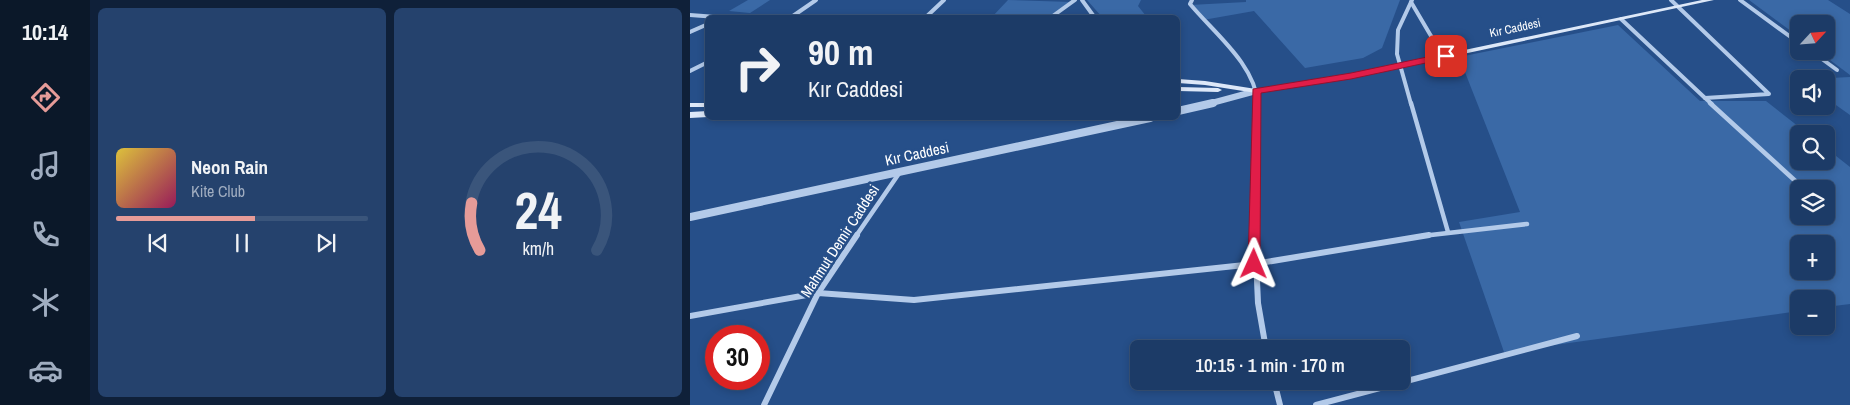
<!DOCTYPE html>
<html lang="en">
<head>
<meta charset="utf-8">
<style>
  :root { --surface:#1c3b67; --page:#25426d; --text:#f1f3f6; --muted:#a0adc0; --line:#3a557b; --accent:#e69b98 }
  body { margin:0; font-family:"Archivo Narrow",sans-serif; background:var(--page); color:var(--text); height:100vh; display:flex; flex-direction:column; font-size:19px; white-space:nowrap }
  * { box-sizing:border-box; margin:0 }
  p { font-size:16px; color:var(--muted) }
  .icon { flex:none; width:28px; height:28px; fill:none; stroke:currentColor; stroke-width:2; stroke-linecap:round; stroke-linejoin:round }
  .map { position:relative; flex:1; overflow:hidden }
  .panel { display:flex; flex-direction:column; gap:8px; padding:8px; background:#0f2039; width:600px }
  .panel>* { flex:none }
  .hud { position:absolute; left:15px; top:15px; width:475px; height:105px; border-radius:8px; box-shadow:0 2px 8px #0003,0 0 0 1px var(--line); background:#1c3b67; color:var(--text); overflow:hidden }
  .needle { width:32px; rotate:64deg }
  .buttons { position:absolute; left:1100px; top:15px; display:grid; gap:10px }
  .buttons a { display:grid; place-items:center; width:45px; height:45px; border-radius:8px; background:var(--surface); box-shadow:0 2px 8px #0003,0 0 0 1px var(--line); font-size:25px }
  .speed { position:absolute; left:15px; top:325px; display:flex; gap:10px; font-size:25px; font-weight:700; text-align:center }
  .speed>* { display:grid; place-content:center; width:65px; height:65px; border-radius:50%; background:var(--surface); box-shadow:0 2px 8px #0003,0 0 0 1px var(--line); line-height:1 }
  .speed .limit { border:8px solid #d22; background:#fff; color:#111 }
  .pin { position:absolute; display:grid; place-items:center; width:42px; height:42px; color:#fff; margin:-21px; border-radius:10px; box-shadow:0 2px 8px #0006 }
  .me { position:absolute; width:55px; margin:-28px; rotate:1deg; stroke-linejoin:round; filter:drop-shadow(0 0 4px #0008) }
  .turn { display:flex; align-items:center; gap:18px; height:105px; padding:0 20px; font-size:22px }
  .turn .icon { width:65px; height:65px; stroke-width:2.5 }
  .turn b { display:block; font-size:35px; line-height:42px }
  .panel .widget { flex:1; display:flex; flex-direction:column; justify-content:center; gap:8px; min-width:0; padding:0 18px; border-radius:8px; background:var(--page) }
  .panel .dial { align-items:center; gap:0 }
  .dial svg { height:130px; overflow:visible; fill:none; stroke:var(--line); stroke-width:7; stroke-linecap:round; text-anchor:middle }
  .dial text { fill:var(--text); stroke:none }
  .song { display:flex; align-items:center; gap:15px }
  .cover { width:60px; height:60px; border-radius:8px; background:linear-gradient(135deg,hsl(50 70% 55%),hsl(330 70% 35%)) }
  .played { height:5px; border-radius:2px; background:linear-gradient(90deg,var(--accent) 55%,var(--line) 55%) }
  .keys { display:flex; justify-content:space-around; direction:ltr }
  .panel .tiles { flex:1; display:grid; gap:8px; grid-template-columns:repeat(2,1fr) }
  .trip { position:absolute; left:440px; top:340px; width:280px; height:50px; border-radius:8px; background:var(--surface); box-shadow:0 2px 8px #0003,0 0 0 1px var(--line); font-weight:600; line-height:50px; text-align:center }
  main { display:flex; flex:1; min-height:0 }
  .dock { display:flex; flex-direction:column; width:90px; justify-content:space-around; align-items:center; background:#0b1829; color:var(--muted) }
  .dock .icon { width:35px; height:35px }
  .dock .current { color:var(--accent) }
  .dock b { font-size:22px; color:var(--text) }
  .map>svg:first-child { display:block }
  .green { fill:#3a69a6; fill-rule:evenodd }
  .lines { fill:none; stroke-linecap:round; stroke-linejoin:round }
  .minor-far2 { stroke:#b3cae9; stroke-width:4 }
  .minor-far1 { stroke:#b3cae9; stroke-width:4.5 }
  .minor { stroke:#b3cae9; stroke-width:6 }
  .tertiary-far1 { stroke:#b3cae9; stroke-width:6 }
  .tertiary { stroke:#b3cae9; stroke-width:8 }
  .secondary { fill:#dde8f8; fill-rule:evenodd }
  .route { fill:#e11d48; stroke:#92132f }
  .labels { text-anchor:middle; stroke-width:5; stroke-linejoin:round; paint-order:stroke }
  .far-street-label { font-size:12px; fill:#fff; stroke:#264f89 }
  .street-label { font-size:15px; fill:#fff; stroke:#264f89 }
</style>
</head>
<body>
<main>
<nav class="dock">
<b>10:14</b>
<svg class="icon current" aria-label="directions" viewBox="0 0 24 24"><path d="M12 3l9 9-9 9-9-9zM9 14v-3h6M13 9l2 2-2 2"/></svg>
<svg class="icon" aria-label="music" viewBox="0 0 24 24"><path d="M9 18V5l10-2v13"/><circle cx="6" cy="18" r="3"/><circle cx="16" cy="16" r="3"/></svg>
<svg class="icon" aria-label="phone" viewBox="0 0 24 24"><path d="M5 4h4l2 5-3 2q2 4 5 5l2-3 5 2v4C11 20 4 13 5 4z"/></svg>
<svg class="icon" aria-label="climate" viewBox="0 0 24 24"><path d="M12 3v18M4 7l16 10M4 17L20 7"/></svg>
<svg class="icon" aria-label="car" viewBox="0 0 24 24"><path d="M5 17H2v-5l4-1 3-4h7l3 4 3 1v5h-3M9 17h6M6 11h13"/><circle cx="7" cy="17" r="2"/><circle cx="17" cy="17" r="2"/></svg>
</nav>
<section class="panel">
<div class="tiles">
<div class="widget">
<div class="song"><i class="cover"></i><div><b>Neon Rain</b><p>Kite Club</p></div></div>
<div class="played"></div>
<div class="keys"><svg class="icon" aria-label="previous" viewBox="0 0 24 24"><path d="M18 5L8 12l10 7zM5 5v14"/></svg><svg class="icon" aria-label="pause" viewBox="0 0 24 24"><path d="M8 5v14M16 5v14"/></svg><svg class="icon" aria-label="next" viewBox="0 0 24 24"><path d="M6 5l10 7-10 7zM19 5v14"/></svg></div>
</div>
<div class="widget dial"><svg viewBox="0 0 100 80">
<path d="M14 69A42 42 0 1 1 86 69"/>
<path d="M14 69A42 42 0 0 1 9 40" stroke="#e69b98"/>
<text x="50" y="56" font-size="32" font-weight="700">24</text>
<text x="50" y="72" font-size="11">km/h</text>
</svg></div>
</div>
</section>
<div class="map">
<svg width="1160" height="405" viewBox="0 0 1160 405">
  <rect width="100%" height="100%" fill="#264f89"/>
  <g class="green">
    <path d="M58 0H80L60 13 39 11Z"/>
    <path d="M318 0 382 2 360 17 301 18Z"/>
    <path d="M397 0H451L448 6 456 16 412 17Z"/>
    <path d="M556 0H710L692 48 673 58 615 68 564 11 513 20 500 5 556 2Z"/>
    <path d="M1059 0H1138L1160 14V75L1128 51H1136V24H1109V37Z"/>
    <path d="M928 25 1010 101H1076L1118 134H1109V161H1136V148L1160 167V304L1136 307V299H1109V311L814 352 769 222 830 212 769 57ZM1109 189H1136V216H1109ZM1109 244H1136V271H1109Z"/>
    <path d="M1160 77V115L1136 98V79H1121Z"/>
  </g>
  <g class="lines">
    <g class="minor-far2">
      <path d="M392 0 405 18"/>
      <path d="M502 0 500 4C524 33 565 64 568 104"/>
      <path d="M1050 0 1109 43"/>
      <path d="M721 2 741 36 756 56"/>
      <path d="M0 15 40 18"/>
      <path d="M100 18 126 0"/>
      <path d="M235 18 254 0"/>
      <path d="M360 18 385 0"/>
      <path d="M931 19 1015 98 1079 94 981 0"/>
      <path d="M0 32 18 24"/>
      <path d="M1121 51 1147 70"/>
      <path d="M0 71 18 62"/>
      <path d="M1015 98 1022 104"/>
      <path d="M721 104 707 54 708 30 722 0"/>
    </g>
    <g class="minor-far1">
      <path d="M721 103 758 232"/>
      <path d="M1020 103 1112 187"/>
      <path d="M166 236 210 172"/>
      <path d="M565 236 567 103"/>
      <path d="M732 236 837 224"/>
    </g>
    <g class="minor">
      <path d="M565 235 568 303 576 349"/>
      <path d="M0 316 128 293 224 300 564 264 739 235"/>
      <path d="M584 381 590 405"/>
      <path d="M74 405 128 293 167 235"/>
      <path d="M626 405 887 336"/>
    </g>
    <path class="tertiary-far1" d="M518 104 566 91"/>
    <g class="tertiary">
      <path d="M488 111 523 103"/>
      <path d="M0 217 460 118"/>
    </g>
    <g class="secondary">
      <path d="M1012 0H1024L661 78 566 93 515 85 488 83V79L515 81 566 89 661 74Z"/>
      <path d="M488 87 528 88 532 90 528 92 488 91Z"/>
      <rect x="0" y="103" width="18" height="4"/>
      <path d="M18 111V117L0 118V112Z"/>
    </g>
  </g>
  <path class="route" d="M756 53 760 56 759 58 661 79 571 93 570 264 568 267H560L558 264 563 89 661 73Z"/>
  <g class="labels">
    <g class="far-street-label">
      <text transform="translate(825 28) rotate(-12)" y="4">Kır Caddesi</text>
    </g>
    <g class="street-label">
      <text transform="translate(227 154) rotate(-12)" y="5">Kır Caddesi</text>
      <text transform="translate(150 241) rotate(-57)" y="5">Mahmut Demir Caddesi</text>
    </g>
  </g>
</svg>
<div class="buttons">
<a><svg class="needle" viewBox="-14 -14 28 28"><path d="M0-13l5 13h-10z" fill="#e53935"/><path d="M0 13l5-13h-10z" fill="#a0adc0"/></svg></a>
<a><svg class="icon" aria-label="sound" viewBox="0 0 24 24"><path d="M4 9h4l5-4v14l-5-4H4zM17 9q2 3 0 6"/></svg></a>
<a><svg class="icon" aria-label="search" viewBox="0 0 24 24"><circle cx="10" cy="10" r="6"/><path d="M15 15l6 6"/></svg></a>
<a><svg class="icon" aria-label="layers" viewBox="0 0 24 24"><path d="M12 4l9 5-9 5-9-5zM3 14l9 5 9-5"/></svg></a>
<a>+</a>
<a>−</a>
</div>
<div class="speed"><div class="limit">30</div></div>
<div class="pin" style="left:756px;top:56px;background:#d93025"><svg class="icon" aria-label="arrive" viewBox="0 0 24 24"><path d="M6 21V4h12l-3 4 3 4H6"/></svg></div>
<svg class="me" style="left:564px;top:264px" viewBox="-20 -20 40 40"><path d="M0-17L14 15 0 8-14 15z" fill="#e11d48" stroke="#fff" stroke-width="4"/></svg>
<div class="trip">10:15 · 1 min · 170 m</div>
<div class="hud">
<div class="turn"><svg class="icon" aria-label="right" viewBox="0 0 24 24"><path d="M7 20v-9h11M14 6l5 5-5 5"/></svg><div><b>90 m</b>Kır Caddesi</div></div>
</div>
</div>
</main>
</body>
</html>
